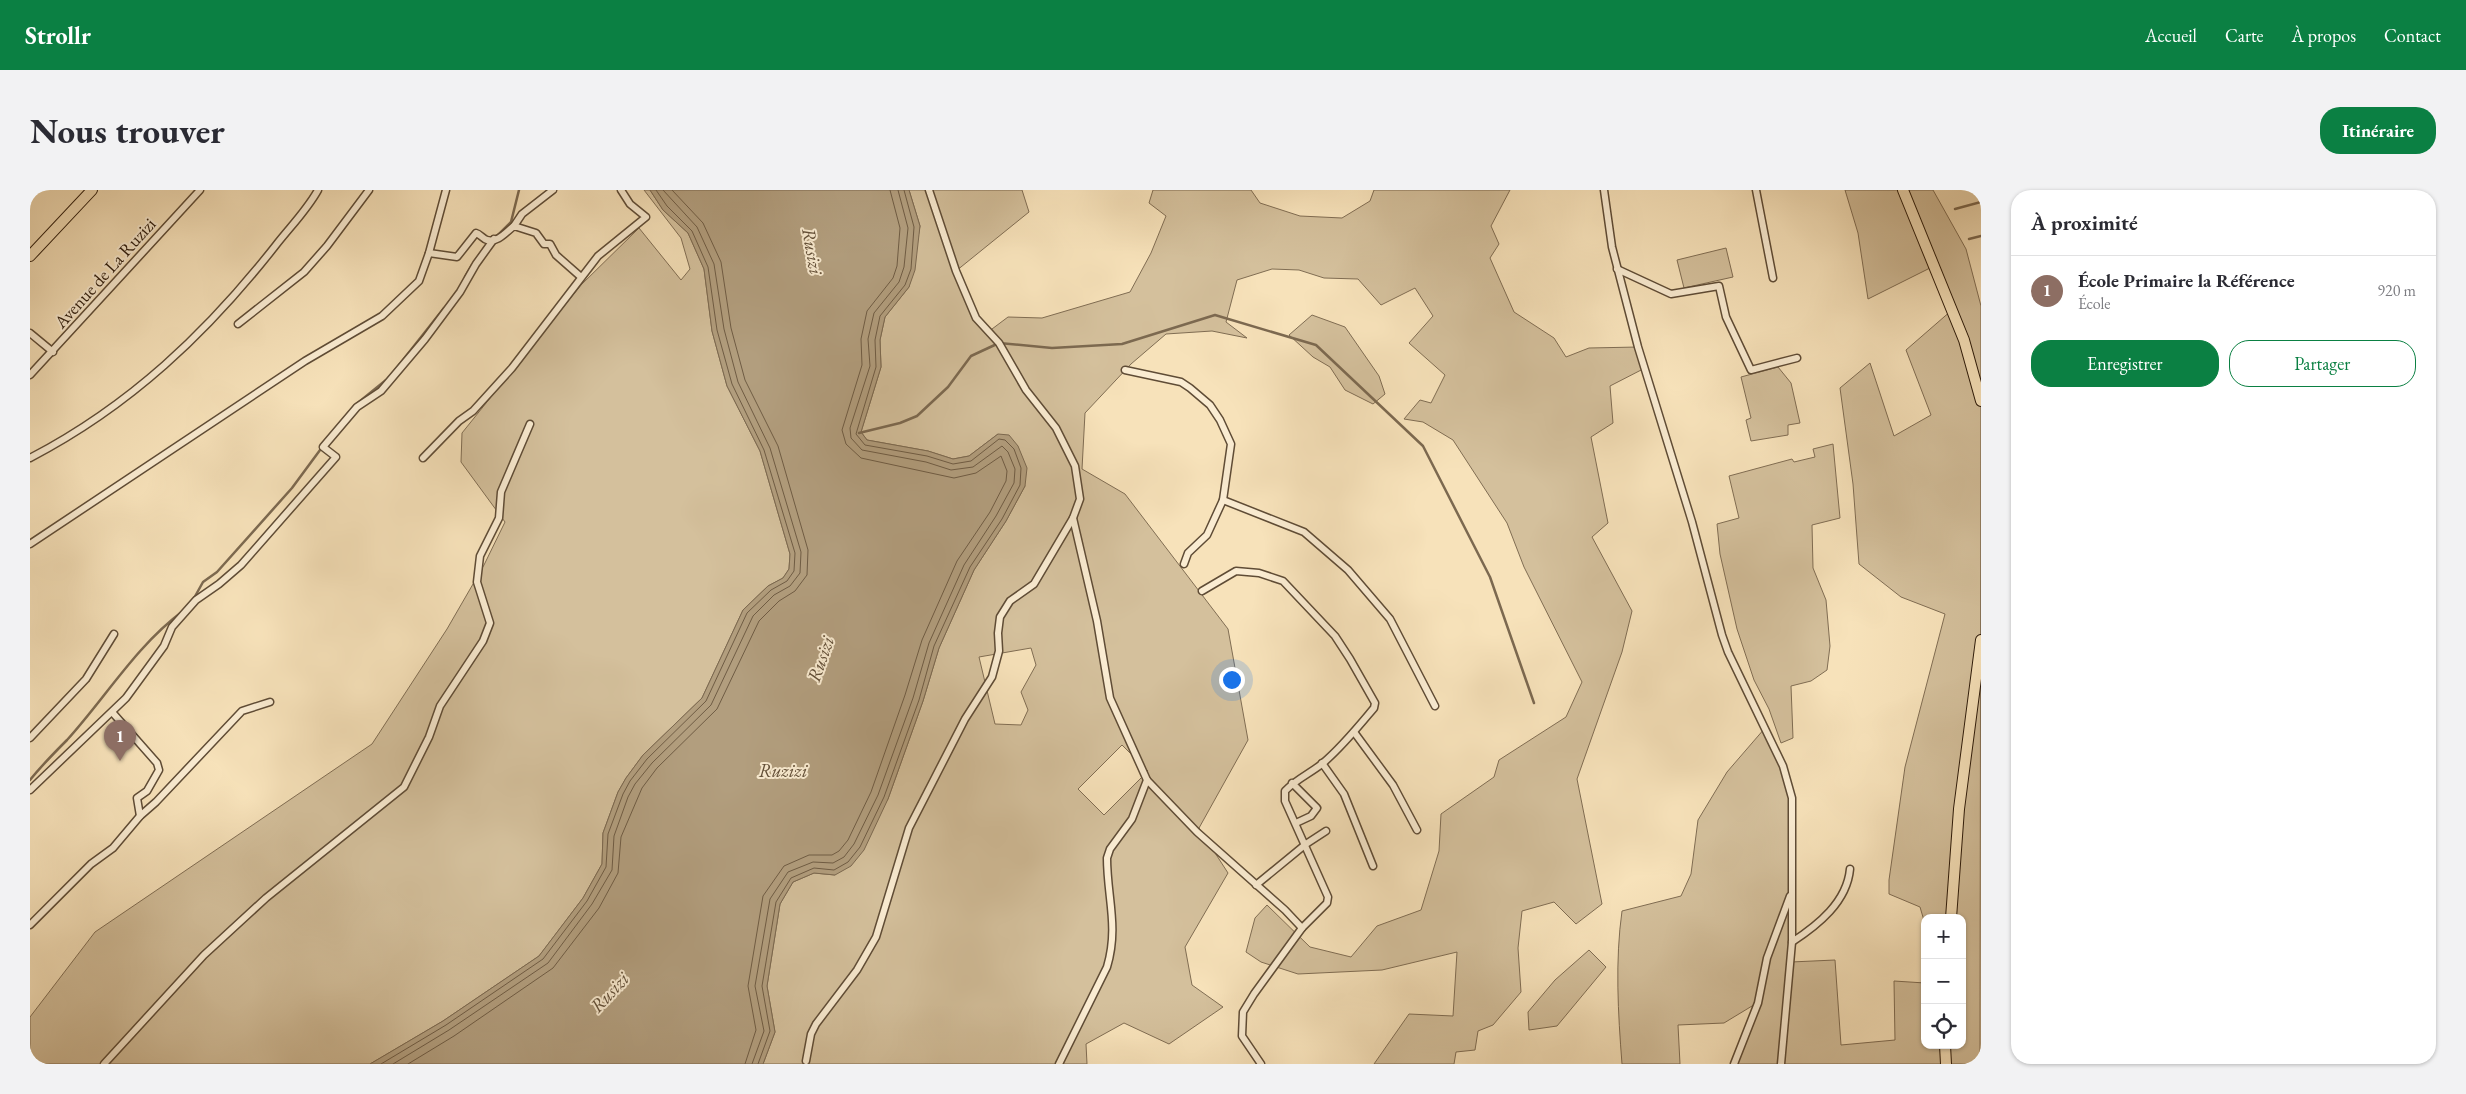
<!DOCTYPE html>
<html lang="fr">
<meta charset="utf-8">
<style>
:root{--surface:#fff;--page:#f2f2f3;--text:#2b2b33;--muted:#7c7c81;--line:#e1e1e2;--accent:#0b8043}
body{margin:0;font-family:"EB Garamond",serif;background:var(--page);color:var(--text)}
.controls{position:absolute;right:15px;bottom:15px;display:grid;overflow:hidden;border-radius:10px;box-shadow:0 1px 4px #0004}
.controls button{width:45px;height:45px;display:grid;place-items:center;padding:0;border:0;border-bottom:1px solid var(--line);background:var(--surface);color:var(--text);font:25px sans-serif}
.you{position:absolute;left:1201px;top:489px;width:18px;height:18px;margin:-12px;border:4px solid #fff;border-radius:50%;background:#1a73e8;box-shadow:0 0 0 8px #1a73e833}
.badge{display:grid;place-items:center;width:32px;height:32px;border-radius:50%;background:var(--accent);color:#fff;font-size:16px;font-weight:700}
.pin{position:absolute;translate:-50% -41px;filter:drop-shadow(0 1px 2px #0008)}
.pin::after{content:'';position:absolute;top:26px;width:18px;height:15px;background:inherit;clip-path:polygon(0 0,100% 0,50% 100%)}
.list{margin:0;padding:0;list-style:none}
h2{display:flex;justify-content:space-between;align-items:center;height:65px;margin:0;padding:0 20px;font-size:21px}
h2 small{font-size:16px;font-weight:400;color:var(--muted)}
.list li{display:grid;grid-template-columns:32px 1fr auto;gap:15px;align-items:center;box-sizing:border-box;height:70px;padding:0 20px;border-top:1px solid var(--line)}
.list b{display:block;font-size:19px;white-space:nowrap}
.list p{margin:0;font-size:16px;white-space:nowrap;color:var(--muted)}
.list em{font-size:16px;font-style:normal;color:var(--muted)}
.actions{display:flex;gap:10px;padding:15px 20px}
.actions a{flex:1;padding:11px 0;border:1px solid var(--accent);border-radius:20px;text-align:center;font-size:18px;color:var(--accent)}
.actions .main{background:var(--accent);color:#fff}
.icon{flex:none;width:28px;height:28px;fill:none;stroke:currentColor;stroke-width:2;stroke-linecap:round;stroke-linejoin:round}
.map{position:relative;flex:none;width:1951px;height:874px;overflow:hidden;border-radius:20px}
header{display:flex;align-items:center;gap:30px;box-sizing:border-box;height:70px;padding:0 25px;background:var(--accent);color:#fff}
header strong{font-size:24px}
nav{display:flex;gap:28px;margin-inline-start:auto;font-size:18px}
.intro{display:flex;align-items:center;justify-content:space-between;box-sizing:border-box;height:120px;padding:0 30px}
h1{margin:0;font-size:35px}
.button{padding:12px 22px;border-radius:20px;background:var(--accent);color:#fff;font-size:18px;font-weight:700}
main{display:flex;gap:30px;padding:0 30px}
aside{flex:1;background:var(--surface);border-radius:20px;box-shadow:0 1px 4px #0004}
.map>svg:first-child{display:block}
.green{fill:#d4c09c;stroke:#806d53;fill-rule:evenodd}
.water{fill:#b29e7e;stroke:#7c6950}
.lines{fill:none;stroke-linecap:round;stroke-linejoin:round}
.shore{stroke:#6f5c44;stroke-width:1}
.stream{stroke:#7c6950;stroke-width:2.5}
.minor-casing{stroke:#5f4c36;stroke-width:9}
.primary-casing{stroke:#2c1a0a;stroke-width:12}
.trunk-casing{stroke:#2c1a0a;stroke-width:12}
.minor{stroke:#faecd2;stroke-width:6}
.primary{stroke:#f7e2ba;stroke-width:10}
.trunk{stroke:#f7e2ba;stroke-width:10}
.labels{text-anchor:middle;stroke-width:4;stroke-linejoin:round;paint-order:stroke}
.street-label{font-size:18px;fill:#2c1a0a;stroke:#faecd2}
.water-label{font-size:19px;font-style:italic;fill:#624f38;stroke:#faecd2}
</style>
<header>
<strong>Strollr</strong>
<nav><a>Accueil</a><a>Carte</a><a>À propos</a><a>Contact</a></nav>
</header>
<div class="intro"><h1>Nous trouver</h1><a class="button">Itinéraire</a></div>
<main>
<div class="map">
<svg width="1951" height="874" viewBox="0 0 1951 874">
<rect width="100%" height="100%" fill="#f7e2ba"/>
<filter id="stains"><feTurbulence type="fractalNoise" baseFrequency=".004" numOctaves="4"/><feColorMatrix values="0 0 0 0 .2 0 0 0 0 .09 0 0 0 0 .02 0 0 0 .5 -.17"/></filter>
<radialGradient id="worn" r=".72"><stop offset=".6" stop-color="#630" stop-opacity="0"/><stop offset="1" stop-color="#630" stop-opacity=".3"/></radialGradient>
<!-- green -->
<g class="green">
<path d="M614,0H620L633,20L658,43L674,79L682,141L697,196L730,261L760,364L759,379L753,388L738,396L713,420L672,508L613,565L596,588L588,602L573,643L572,674L553,708L509,766L413,831L340,874H0V827L65,742L342,554L417,439L454,375L475,332L431,272L432,243L551,95L609,38L651,90L660,79L651,48Z"/>
<path d="M879,0H992L999,22L926,81L942,119L958,142L978,127L1012,128L1100,102L1121,63L1136,26L1119,13L1123,0H1221L1230,13L1270,26L1312,28L1340,11L1344,0H1480L1461,36L1469,54L1460,68L1484,122L1524,148L1536,167L1559,158L1608,157L1615,178L1580,196L1583,233L1561,247L1578,333L1562,347L1602,421L1592,462L1547,589L1572,714L1546,734L1524,712L1492,721L1488,758L1491,802L1463,835L1448,841L1445,860L1426,862L1424,874H1344L1379,824L1423,826L1427,762L1352,780L1268,784L1231,772L1216,762L1225,728L1237,715L1280,757L1321,767L1347,736L1391,720L1409,661L1411,624L1464,587L1469,570L1536,527L1552,492L1494,377L1477,333L1423,250L1393,232L1374,229L1390,210L1401,213L1415,185L1379,153L1403,126L1385,98L1351,115L1328,89L1294,88L1269,80L1242,79L1207,90L1196,132L1217,148L1182,141L1136,144L1101,174L1055,223L1052,279L1095,304L1198,439L1218,550L1169,638L1198,683L1155,757L1162,795L1193,817L1139,854L1094,833L1056,854L1057,874H733L745,842L737,796L750,714L763,692L784,683L805,685L858,609L893,511L909,458L944,380L976,331L995,296L968,244L939,266L923,269L898,261L837,250L831,242L851,177L850,150L855,127L879,97L890,36ZM1001,458L1006,475L991,502L998,520L991,535L965,534L949,467ZM1092,555L1118,581L1074,625L1048,599Z"/>
<path d="M1815,0H1903L1936,59L1951,116L1950,874H1704L1727,813L1694,833L1648,835L1650,874H1592C1588,823 1585,771 1592,721L1651,706L1661,684L1668,630L1697,582L1735,538L1753,576L1762,608L1761,772L1805,770L1811,855L1865,850L1864,791L1895,793V855H1932V728H1895V734L1890,717L1859,704V690L1875,577L1915,424L1871,407L1829,374L1823,294L1810,198L1840,173L1864,246L1901,225L1876,160L1922,120L1904,76L1838,109L1828,43Z"/>
<path d="M1696,58L1703,87L1654,98L1647,70Z"/>
<path d="M1282,125L1315,137L1349,186L1355,204L1343,214L1315,200L1300,177L1283,167L1259,145Z"/>
<path d="M1748,177L1761,193L1770,233L1758,235V245L1721,251L1716,230L1721,228L1711,187Z"/>
<path d="M1803,254L1810,328L1782,335L1783,378L1796,410L1800,456L1797,480L1781,491L1761,496L1763,548L1751,553L1739,519L1724,490L1707,439L1690,364L1687,334L1709,328L1699,286L1762,269L1764,272L1785,267L1783,259Z"/>
<path d="M1559,760L1576,777L1527,836L1499,840L1498,822L1525,790Z"/>
</g>
<!-- water -->
<path class="water" d="M620,0H879L890,36L885,80L879,97L855,127L850,150L851,177L831,242L837,250L898,261L923,269L939,266L968,244L979,245L988,256L997,278L995,296L976,331L944,380L909,458L893,511L858,609L834,660L821,676L805,685L784,683L763,692L750,714L737,796L745,842L733,874H340L413,831L509,766L553,708L572,674L573,643L588,602L596,588L613,565L672,508L713,420L738,396L753,388L759,379L760,364L730,261L697,196L682,141L674,79L658,43L633,20Z"/>
<g class="lines">
<!-- shore -->
<g class="shore">
<path d="M351,874L416,835L513,769L557,711L576,677L578,644L593,604L600,591L617,569L676,511L717,423L741,400L757,391L764,381L765,363L734,260L702,194L687,140L678,77L662,41L637,16L626,0"/>
<path d="M363,874L419,840L518,773L562,714L582,680L584,646L598,607L605,594L622,573L681,515L723,426L744,405L760,396L770,383L771,362L740,258L708,192L694,139L684,74L667,37L633,0"/>
<path d="M378,874L424,846L523,778L569,718L588,683L591,647L612,598L627,578L687,519L729,431L749,411L765,401L777,385L778,360L748,256L715,190L701,138L691,72L673,33L642,0"/>
<path d="M715,874L726,840L718,796L733,706L754,676L779,665H802L809,661L818,650L841,602L875,505L892,450L927,371L960,322L976,291L977,281L971,266L946,283L924,288L831,268L816,254L812,240L832,175L831,149L837,121L863,88L867,76L870,38L860,0"/>
<path d="M722,874L734,841L725,796L740,709L758,682L783,672L803,673L814,667L824,654L848,605L883,508L899,453L934,375L966,326L984,293L985,279L978,262L972,256L943,277L921,280L896,272L832,260L821,248L820,238L840,176L838,149L844,123L869,92L874,77L878,38L868,0"/>
<path d="M728,874L740,841L732,796L746,712L761,688L784,678L804,680L818,672L830,657L854,607L889,510L904,456L940,377L972,329L990,295L991,278L984,259L975,250L969,249L941,271L923,274L897,266L835,255L826,244L846,177L845,150L850,126L875,95L881,79L884,37L874,0"/>
</g>
<!-- stream -->
<g class="stream">
<path d="M1925,19L1951,12"/>
<path d="M467,46L481,32L489,0"/>
<path d="M1939,49L1951,46"/>
<path d="M435,87L442,75"/>
<path d="M365,180L414,118"/>
<path d="M324,216L356,190"/>
<path d="M829,243L870,233L887,226L918,197L941,166L969,153L1022,158L1092,154L1185,125L1286,155L1393,256L1460,387L1504,513"/>
<path d="M163,410L173,392L187,382L262,298L293,256"/>
<path d="M0,590C12,575 24,563 37,550C76,507 106,456 153,421"/>
</g>
<defs>
<g id="minor">
<path d="M899,0L926,81L946,128L969,153L996,200L1026,238L1045,276L1050,309L1043,328L1067,431L1080,508L1117,590L1102,629L1080,659L1077,668C1077,707 1089,737 1077,777L1029,874"/>
<path d="M1574,0L1582,57L1608,157L1662,332L1692,445L1698,462L1753,576L1762,608V752L1751,874"/>
<path d="M1726,0L1743,88"/>
<path d="M484,36L492,24L523,0"/>
<path d="M399,63L427,67L446,43C450,44 453,49 457,50C468,53 476,42 484,36L506,43L514,54H520L526,65L551,87"/>
<path d="M1587,79L1641,104L1689,96L1696,127L1721,180L1767,168"/>
<path d="M208,134L274,82L297,56L339,0"/>
<path d="M0,143L23,162"/>
<path d="M1095,180L1151,192L1160,198L1180,215L1190,230L1201,254L1193,310L1177,345L1158,363L1154,374"/>
<path d="M0,185L170,0"/>
<path d="M0,268C100,216 177,143 246,55C260,37 277,20 288,0"/>
<path d="M393,268L429,231L443,221L482,178L568,66L616,27L600,14L591,0"/>
<path d="M1193,310L1274,342L1318,380L1360,429L1405,516"/>
<path d="M0,354L275,171L352,126L389,91L399,63L416,0"/>
<path d="M1172,401L1206,381L1229,383L1253,391L1305,446L1320,469L1345,513L1344,518C1328,537 1312,557 1293,573C1281,583 1266,589 1255,601V611L1298,707L1297,713L1272,738"/>
<path d="M82,522L127,573L129,580L117,601L107,608L110,626"/>
<path d="M1324,542L1363,595L1387,640"/>
<path d="M0,548L56,489L84,444"/>
<path d="M1292,573L1314,604L1343,676"/>
<path d="M1117,590L1167,642L1255,720L1272,738L1224,804L1213,822L1212,846L1231,874"/>
<path d="M1262,593L1287,618L1281,626L1266,633"/>
<path d="M0,600L96,508L134,456L142,437L166,410L189,394L211,375L306,267L293,257L327,217L351,201L395,149L430,102L446,74L464,49"/>
<path d="M1226,695L1276,654L1296,641"/>
<path d="M0,735L61,674L83,658L110,626L126,612L212,521L240,512"/>
<path d="M1762,752C1788,735 1817,712 1820,679"/>
<path d="M776,871L781,844L786,834L827,780L846,747L879,638L935,529L962,487L969,461L968,443L970,427L980,411L1004,394L1043,328"/>
<path d="M74,874L174,765L236,708L374,597L399,547L410,516L453,451L460,433L447,392L450,366L469,328L471,302L500,234"/>
<path d="M1704,874L1728,813L1737,768L1760,706"/>
</g>
<path id="primary" d="M0,66L62,0"/>
<g id="trunk">
<path d="M1873,0L1934,150L1951,211"/>
<path d="M1921,728L1929,619L1951,450"/>
<path d="M1915,855L1916,874"/>
</g>
</defs>
<!-- minor casing -->
<use href="#minor" class="minor-casing"/>
<!-- primary casing -->
<use href="#primary" class="primary-casing"/>
<!-- trunk casing -->
<use href="#trunk" class="trunk-casing"/>
<!-- minor -->
<use href="#minor" class="minor"/>
<!-- primary -->
<use href="#primary" class="primary"/>
<!-- trunk -->
<use href="#trunk" class="trunk"/>
</g>
<g class="labels">
<!-- street labels -->
<g class="street-label">
<text transform="translate(75 83) rotate(-48)" y="6">Avenue de La Ruzizi</text>
</g>
<!-- water labels -->
<g class="water-label">
<text transform="translate(783 61) rotate(80)" y="7">Rusizi</text>
<text transform="translate(790 469) rotate(-71)" y="7">Rusizi</text>
<text x="753" y="587">Ruzizi</text>
<text transform="translate(579 802) rotate(-47)" y="7">Rusizi</text>
</g>
</g>
<rect width="100%" height="100%" filter="url(#stains)"/>
<rect width="100%" height="100%" fill="url(#worn)"/>
</svg>
<div class="controls">
<button>+</button>
<button>−</button>
<button><svg class="icon" aria-label="locate" viewBox="0 0 24 24"><circle cx="12" cy="12" r="6"/><path d="M12 2v4M12 18v4M2 12h4M18 12h4"/></svg></button>
</div>
<div class="you"></div>
<div class="pin badge" style="left:90px;top:571px;background:#8d6e63">1</div>
</div>
<aside>
<h2>À proximité<small></small></h2>
<ul class="list">
<li><span class="badge" style="background:#8d6e63">1</span><div><b>École Primaire la Référence</b><p>École</p></div><em>920 m</em></li>
</ul>
<div class="actions"><a class="main">Enregistrer</a><a>Partager</a></div>
</aside>
</main>
